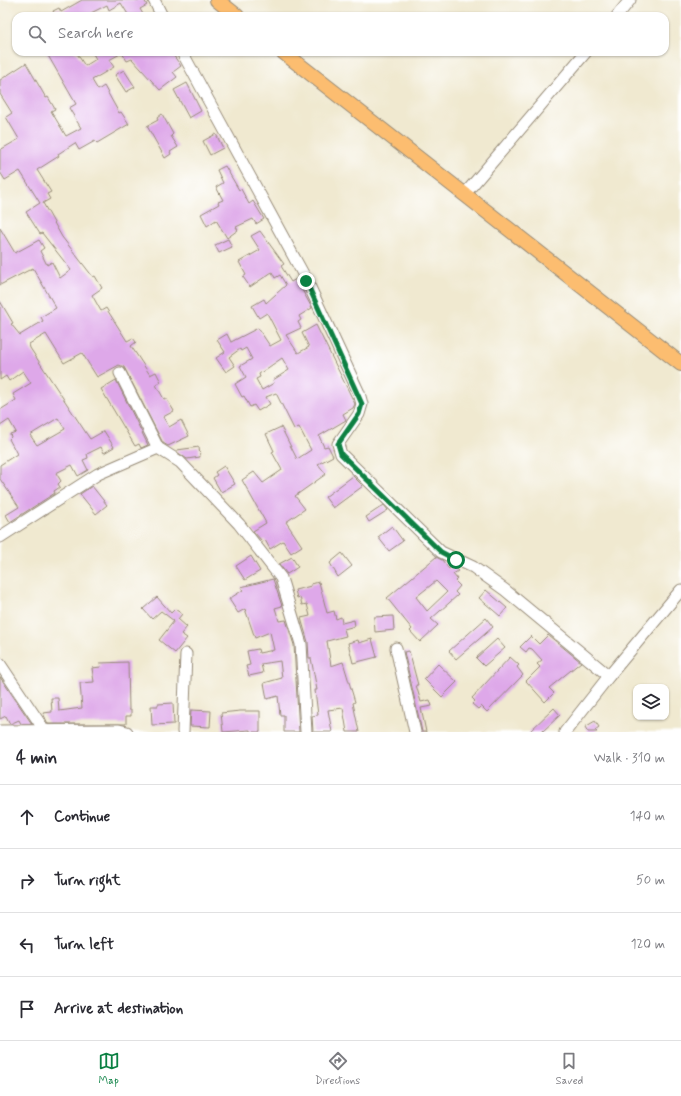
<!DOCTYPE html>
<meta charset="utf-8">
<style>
:root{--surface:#fff;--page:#f7f7f7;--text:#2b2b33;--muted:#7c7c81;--line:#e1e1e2;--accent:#0b8043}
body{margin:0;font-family:Mynerve,sans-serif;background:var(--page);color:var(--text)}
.controls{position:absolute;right:12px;bottom:12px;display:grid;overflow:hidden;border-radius:8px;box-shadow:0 1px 3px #0004}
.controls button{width:36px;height:36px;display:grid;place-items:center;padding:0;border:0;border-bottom:1px solid var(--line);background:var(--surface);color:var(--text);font:20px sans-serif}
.stop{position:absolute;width:12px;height:12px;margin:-9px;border:3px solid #0b8043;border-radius:50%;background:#fff}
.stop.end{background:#0b8043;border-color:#fff;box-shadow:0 1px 4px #0008}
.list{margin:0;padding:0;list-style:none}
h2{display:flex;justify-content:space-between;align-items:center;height:52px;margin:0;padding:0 16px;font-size:17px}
h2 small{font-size:13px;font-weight:400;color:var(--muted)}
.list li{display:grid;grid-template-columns:26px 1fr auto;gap:12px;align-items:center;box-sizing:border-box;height:64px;padding:0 16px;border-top:1px solid var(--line)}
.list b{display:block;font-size:15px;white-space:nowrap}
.list em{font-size:13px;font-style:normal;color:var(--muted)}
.icon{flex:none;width:22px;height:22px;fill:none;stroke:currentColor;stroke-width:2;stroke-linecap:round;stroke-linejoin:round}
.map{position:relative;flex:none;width:681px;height:732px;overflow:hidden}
.search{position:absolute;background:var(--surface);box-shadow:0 1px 3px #0004;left:12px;right:12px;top:12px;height:44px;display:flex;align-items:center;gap:10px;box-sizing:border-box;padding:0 14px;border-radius:12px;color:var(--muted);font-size:15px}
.sheet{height:308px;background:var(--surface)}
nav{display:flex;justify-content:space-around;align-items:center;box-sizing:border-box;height:56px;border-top:1px solid var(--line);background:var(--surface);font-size:11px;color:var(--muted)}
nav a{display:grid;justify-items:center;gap:2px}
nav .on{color:var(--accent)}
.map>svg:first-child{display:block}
.building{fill:#dea8e9;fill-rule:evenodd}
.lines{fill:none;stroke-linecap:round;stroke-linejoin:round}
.minor-casing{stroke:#968a77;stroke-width:13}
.major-casing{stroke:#968a77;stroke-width:16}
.minor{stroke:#fff;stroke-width:11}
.major{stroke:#fcbd6f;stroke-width:14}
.route{stroke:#0b8043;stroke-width:5}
</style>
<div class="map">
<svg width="681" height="732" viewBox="0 0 681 732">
<rect width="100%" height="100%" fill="#fff"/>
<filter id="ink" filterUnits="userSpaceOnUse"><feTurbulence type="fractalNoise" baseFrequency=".025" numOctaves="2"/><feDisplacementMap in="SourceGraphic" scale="8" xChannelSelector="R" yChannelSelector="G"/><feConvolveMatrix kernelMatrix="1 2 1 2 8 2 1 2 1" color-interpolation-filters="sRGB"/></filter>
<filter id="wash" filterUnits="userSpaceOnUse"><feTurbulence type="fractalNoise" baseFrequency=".012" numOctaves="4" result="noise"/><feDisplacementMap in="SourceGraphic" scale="16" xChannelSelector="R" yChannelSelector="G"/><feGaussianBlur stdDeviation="0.9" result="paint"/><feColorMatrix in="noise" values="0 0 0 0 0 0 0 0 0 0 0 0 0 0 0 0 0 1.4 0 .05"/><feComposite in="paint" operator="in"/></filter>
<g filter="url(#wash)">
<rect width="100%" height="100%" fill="#f0e9d0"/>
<g id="blocks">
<!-- building -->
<g class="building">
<path d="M82,0H144L147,5L140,9L144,16H129L121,3L109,10L107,5L91,13L92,16H54L55,15L53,11L59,8L61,12Z"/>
<path d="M46,52H76L85,66L96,59L92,52H171L181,66L173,72L177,77L160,90L132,59L127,61L122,53L109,60L114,67L92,80L98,90L104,86L119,113L121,112L129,124L97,143L95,141L79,150L75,143L58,154L59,156L37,170L51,192L47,194L50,199L43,203L62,237L93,277L95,276L102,288L92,295L101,311L106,308L127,341L133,338L136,342L131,346L150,375L156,372L161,382L156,385L164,399L166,398L174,411L163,417L169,427L181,420L189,436L168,446L163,443L124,367L119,365L97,377L82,353L64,363L46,334L29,344L30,348L90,439L104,431L114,447L104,453L101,447L87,454L88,458L83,460L88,470L78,476L72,465L56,473L61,481L58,484L60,487L54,491L55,493L10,522L6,515L19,507L0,479V465L17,454L9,439L11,437L10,434L16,432L9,420L0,426V410L16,400L13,394L31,383L23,371L9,381L6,376L0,380V301L13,323L11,324L20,335L43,321L41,317L56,308L33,268L0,285V228L15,253L39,240L44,248L40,251L47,265L52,262L60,278L71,270L42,233L40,234L26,212L40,203L20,171L5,180L0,172V150L19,139L6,117L12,113L0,94V80L26,63L46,98L48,97L55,109L51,111L66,136L81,128L69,108L76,104ZM58,418L65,429L37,445L30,435Z"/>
<path d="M124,70L135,87L126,92L115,75Z"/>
<path d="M187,83L201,111L189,118L174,90Z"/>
<path d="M162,114L173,134L171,136L178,147L170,152L171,154L165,158L147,126L158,120L157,118Z"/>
<path d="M216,134L223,148L210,155L203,141Z"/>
<path d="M225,166L239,190L241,189L249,204L253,201L264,219L256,224L253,219L236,227L238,230L227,238L216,220L207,226L201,214L219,204L218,202L223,200L216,187L223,183L217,170Z"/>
<path d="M260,231L284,264L281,266L291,282L296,279L312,308L299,316L301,320L298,322L301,328L286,335L298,353L309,347L302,333L316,325L355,404L353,408L343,414L346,420L319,436L324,447L328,446L333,456L318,464L326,474L295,496L305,509L286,522L302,546L291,553L283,541L270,549L265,540L262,541L253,531L266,523L242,480L254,472L263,483L282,470L272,452L274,451L266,434L281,427L297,459L311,450L299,427L294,429L276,393L266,397L270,404L258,411L254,405L250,407L244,396L242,397L235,384L246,377L240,366L252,359L246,348L241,351L240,349L229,357L235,366L226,372L216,358L225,352L217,340L227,334L231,342L258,328L270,346L281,340L267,313L259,318L252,306L264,299L266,303L286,285L280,275L275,278L272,272L250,287L243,277L246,275L239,262L260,250L251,236ZM282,358L289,370L273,380L274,383L262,390L256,379L260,377L259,374Z"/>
<path d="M228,239L232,247L219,253L215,245Z"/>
<path d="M116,380L148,445L141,448L139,444L135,446L104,394L101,389Z"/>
<path d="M199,447L200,457L187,459L177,452V450Z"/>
<path d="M224,466L235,484L221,492L213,478L217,475L215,472Z"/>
<path d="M353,476L363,486L333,508L325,497Z"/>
<path d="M92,486L107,505L96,514L80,494Z"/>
<path d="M384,505L388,510L369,522L366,517Z"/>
<path d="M392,526L403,541L389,551L378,537Z"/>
<path d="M342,553L352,566L338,577L330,563Z"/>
<path d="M251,556L260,571L245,580L236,566Z"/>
<path d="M292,557L298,567L287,574L279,564Z"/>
<path d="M436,557L442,560L449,569L453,566L458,571L453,574L457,579L455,581L460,586L455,592L458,595L431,619L438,625L420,642L410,631L412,629L387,598ZM436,581L447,592L427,611L416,597Z"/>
<path d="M273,579L282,606L275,608L279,621L286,620L294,645L299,732H284V715H280L278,696L267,699L264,683L282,678L280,661L261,664L263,673L249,676L246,666L250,665L247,651L258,649L259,653L274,650L270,632L255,638L245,609L238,613L229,599L243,590L241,587Z"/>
<path d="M319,582L327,613L334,611L336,619L341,617L342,623L354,620L355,626L344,629L346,636L327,641L331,666L343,662L355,702L353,703L359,732H347L343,708L328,710L332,732H313L312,716L318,715L315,690H317L311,658H309L308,642L301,618L310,616L307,604L302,605L300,597L297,598L295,590L311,586V584Z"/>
<path d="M486,590L507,608L500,616L479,598Z"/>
<path d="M157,597L171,613L175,609L182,614L178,619L187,627L181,634L187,638L175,653L159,640L174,621L161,611L152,619L143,609Z"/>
<path d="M393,616L394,630L375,632L374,617Z"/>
<path d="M486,618L493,627L456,659L449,651Z"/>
<path d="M548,635L581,662L549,688L554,693L545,702L526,681L540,667L537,664L542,660L532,649L529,648L526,652L520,647L531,636L539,644Z"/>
<path d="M372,639L377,657L353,663L348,643L358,640L359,643Z"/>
<path d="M497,639L505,648L484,666L476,658Z"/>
<path d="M409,651L418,685H416L421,702L430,700L432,706L421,708L426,732H422L404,652Z"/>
<path d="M510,657L519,665L517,667L523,675L487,712L481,706L478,709L472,704L475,701L472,698Z"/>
<path d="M128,662L129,710H131V716H126V724H48L43,713L52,712L51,698H58L59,711L82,708L80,683L94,682L92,668L101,667L100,663Z"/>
<path d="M438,664L457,682L442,697L424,679Z"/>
<path d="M0,677L32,724H21L19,720L10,724L6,716L0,719Z"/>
<path d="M173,703L174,724L152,725L151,706H158V704Z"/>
<path d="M554,708L560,715L542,732H529Z"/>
<path d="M191,710L211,711L210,727L190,726Z"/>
<path d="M240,711H260V732H250V730L223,732L221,713Z"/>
<path d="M595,721L599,727L595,730L597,732H588L585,727Z"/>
</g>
</g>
</g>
<g filter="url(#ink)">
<use href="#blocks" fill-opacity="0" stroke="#968a77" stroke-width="1"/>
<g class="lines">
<defs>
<g id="minor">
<path d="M154,0L162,16"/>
<path d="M617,16L630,0"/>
<path d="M182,52L307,281L359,393L362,404L359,414L338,444L341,454L441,552L473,567L505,590L609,676"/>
<path d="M464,195L586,52"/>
<path d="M120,373L158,448L180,462L239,524L281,578L301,644L306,732"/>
<path d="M0,537L98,474L158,448"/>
<path d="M396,648L415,732"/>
<path d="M0,664L45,731"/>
<path d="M0,731L119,730L127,732"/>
<path d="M183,732L186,654"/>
<path d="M565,732L609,676L681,590"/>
</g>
<g id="major">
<path d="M217,0L237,16"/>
<path d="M283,52L681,364"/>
</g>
</defs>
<!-- minor casing -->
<use href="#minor" class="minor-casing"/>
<!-- major casing -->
<use href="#major" class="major-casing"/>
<!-- minor -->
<use href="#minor" class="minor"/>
<!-- major -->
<use href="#major" class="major"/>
</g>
</g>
<g class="lines" filter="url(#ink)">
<!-- route -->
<path class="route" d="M306,281L362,404L359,414L338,444L341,454L441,552L456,560"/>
</g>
</svg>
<div class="controls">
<button><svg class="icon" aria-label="layers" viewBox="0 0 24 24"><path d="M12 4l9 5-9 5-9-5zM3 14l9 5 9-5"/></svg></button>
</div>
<div class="stop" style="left:456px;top:560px"></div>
<div class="stop end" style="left:306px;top:281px"></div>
<div class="search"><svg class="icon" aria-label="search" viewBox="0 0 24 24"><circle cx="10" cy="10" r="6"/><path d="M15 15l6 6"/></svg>Search here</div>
</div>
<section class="sheet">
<h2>4 min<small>Walk · 310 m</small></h2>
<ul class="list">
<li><svg class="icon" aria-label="ahead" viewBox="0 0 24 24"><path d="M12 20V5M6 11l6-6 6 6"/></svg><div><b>Continue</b></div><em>140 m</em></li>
<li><svg class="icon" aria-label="right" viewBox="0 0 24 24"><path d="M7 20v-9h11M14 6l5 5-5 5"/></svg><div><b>Turn right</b></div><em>50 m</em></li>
<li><svg class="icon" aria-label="left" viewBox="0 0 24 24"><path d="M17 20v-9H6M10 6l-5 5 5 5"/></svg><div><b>Turn left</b></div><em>120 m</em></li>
<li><svg class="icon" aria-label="arrive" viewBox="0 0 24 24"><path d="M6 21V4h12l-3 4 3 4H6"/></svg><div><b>Arrive at destination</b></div></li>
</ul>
</section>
<nav>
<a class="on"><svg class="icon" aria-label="map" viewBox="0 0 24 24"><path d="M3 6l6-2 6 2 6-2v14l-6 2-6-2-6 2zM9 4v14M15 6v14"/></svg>Map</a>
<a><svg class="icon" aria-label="directions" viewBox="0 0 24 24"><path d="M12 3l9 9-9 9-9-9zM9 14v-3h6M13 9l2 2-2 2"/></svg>Directions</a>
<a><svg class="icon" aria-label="saved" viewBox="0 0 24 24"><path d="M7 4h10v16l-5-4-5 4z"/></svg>Saved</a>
</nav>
